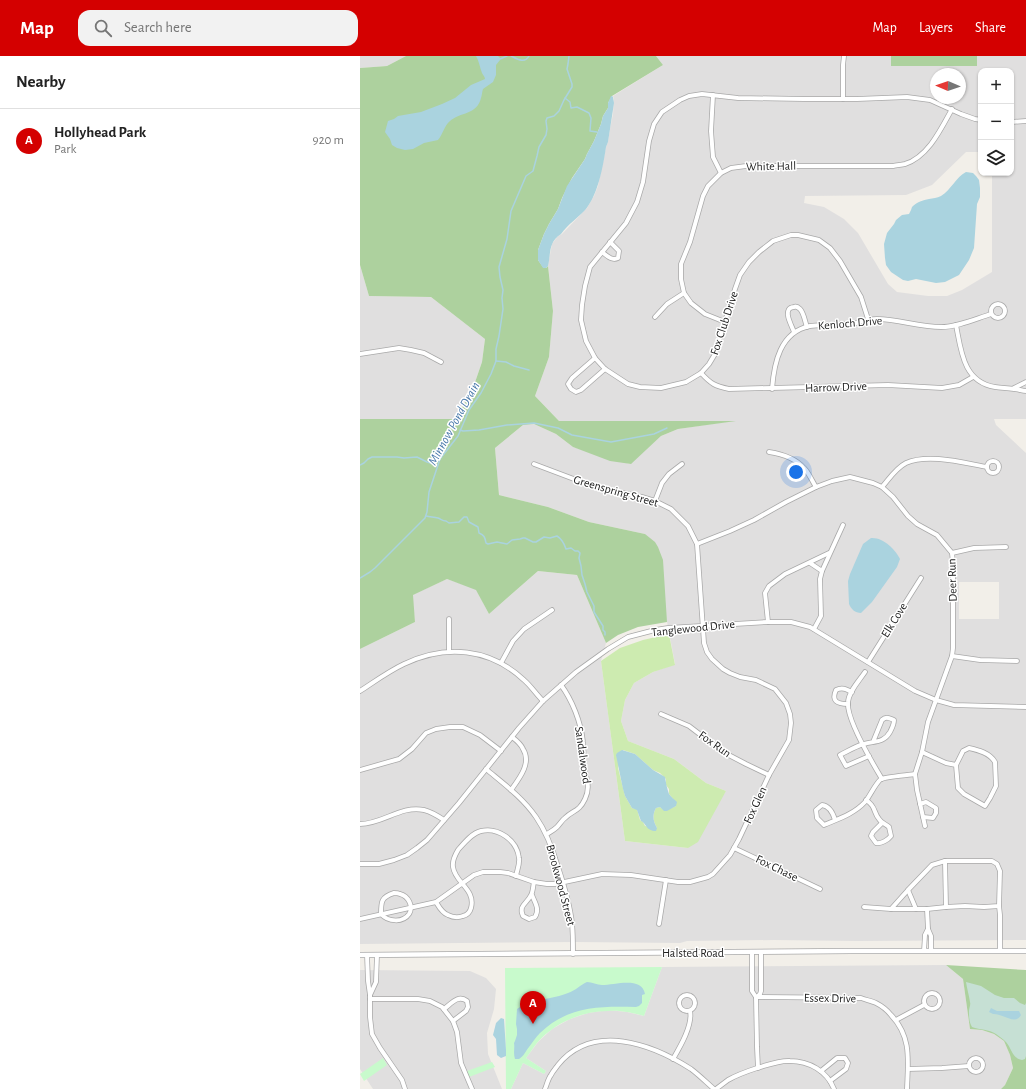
<!DOCTYPE html>
<meta charset="utf-8">
<style>
:root{--surface:#fff;--page:#f2f2f2;--text:#222;--muted:#767676;--line:#e0e0e0;--accent:#d40000}
body{margin:0;font-family:"Alegreya Sans",sans-serif;background:var(--page);color:var(--text)}
.controls{position:absolute;right:12px;top:12px;display:grid;overflow:hidden;border-radius:8px;box-shadow:0 1px 3px #0004}
.controls button{width:36px;height:36px;display:grid;place-items:center;padding:0;border:0;border-bottom:1px solid var(--line);background:var(--surface);color:var(--text);font:20px sans-serif}
.compass{position:absolute;left:570px;top:12px;width:36px;height:36px;border-radius:50%;background:var(--surface);box-shadow:0 1px 3px #0004;rotate:272deg}
.you{position:absolute;left:436px;top:416px;width:14px;height:14px;margin:-10px;border:3px solid #fff;border-radius:50%;background:#1a73e8;box-shadow:0 0 0 6px #1a73e833}
.badge{display:grid;place-items:center;width:26px;height:26px;border-radius:50%;background:var(--accent);color:#fff;font-size:13px;font-weight:700}
.pin{position:absolute;translate:-50% -33px;filter:drop-shadow(0 1px 2px #0008)}
.pin::after{content:'';position:absolute;top:21px;width:14px;height:12px;background:inherit;clip-path:polygon(0 0,100% 0,50% 100%)}
.list{margin:0;padding:0;list-style:none}
h2{display:flex;justify-content:space-between;align-items:center;height:52px;margin:0;padding:0 16px;font-size:17px}
h2 small{font-size:13px;font-weight:400;color:var(--muted)}
.list li{display:grid;grid-template-columns:26px 1fr auto;gap:12px;align-items:center;box-sizing:border-box;height:64px;padding:0 16px;border-top:1px solid var(--line)}
.list b{display:block;font-size:15px;white-space:nowrap}
.list p{margin:0;font-size:13px;white-space:nowrap;color:var(--muted)}
.list em{font-size:13px;font-style:normal;color:var(--muted)}
.icon{flex:none;width:22px;height:22px;fill:none;stroke:currentColor;stroke-width:2;stroke-linecap:round;stroke-linejoin:round}
.map{position:relative;flex:none;width:666px;height:1033px;overflow:hidden}
header{display:flex;align-items:center;gap:24px;box-sizing:border-box;height:56px;padding:0 20px;background:var(--accent);color:#fff}
header strong{font-size:19px}
nav{display:flex;gap:22px;margin-inline-start:auto;font-size:14px}
.search{width:280px;height:36px;background:var(--page);display:flex;align-items:center;gap:10px;box-sizing:border-box;padding:0 14px;border-radius:12px;color:var(--muted);font-size:15px}
main{display:flex}
aside{flex:1;background:var(--surface)}
.map>svg:first-child{display:block}
.residential{fill:#e0dfdf;fill-rule:evenodd}
.grass{fill:#cdebb0;fill-rule:evenodd}
.forest{fill:#add19e}
.wetland{fill:#c6e0d4}
.park{fill:#c8facc}
.water{fill:#aad3df}
.lines{fill:none;stroke-linecap:round;stroke-linejoin:round}
.stream{stroke:#aad3df;stroke-width:1.5}
.minor-casing{stroke:#a9a9a9;stroke-width:5.5}
.tertiary-casing{stroke:#a9a9a9;stroke-width:6}
.minor{stroke:#fff;stroke-width:4}
.tertiary{stroke:#fff;stroke-width:4.5}
.labels{text-anchor:middle;stroke-width:3;stroke-linejoin:round;paint-order:stroke}
.street-label{font-size:12px;fill:#222;stroke:#fff}
.water-label{font-size:13px;font-style:italic;fill:#4a7aab;stroke:#fff}
</style>
<header>
<strong>Map</strong>
<div class="search"><svg class="icon" aria-label="search" viewBox="0 0 24 24"><circle cx="10" cy="10" r="6"/><path d="M15 15l6 6"/></svg>Search here</div>
<nav><a>Map</a><a>Layers</a><a>Share</a></nav>
</header>
<main>
<aside>
<h2>Nearby<small></small></h2>
<ul class="list">
<li><span class="badge">A</span><div><b>Hollyhead Park</b><p>Park</p></div><em>920 m</em></li>
</ul>
</aside>
<div class="map">
<svg width="666" height="1033" viewBox="0 0 666 1033">
<rect width="100%" height="100%" fill="#f2efe9"/>
<!-- residential -->
<g class="residential">
<path d="M0,0H46L27,10L0,12Z"/>
<path d="M296,0H531V9L616,10L617,0H666V363H634L636,369L666,397V884L497,885L414,884L327,885L320,887L215,886L0,888V593L55,566L52,539L87,523L116,533L129,558L178,515L217,519L246,587L241,605L265,785L328,792L366,735L346,727L314,703L268,685L261,665L265,644L274,627L293,616L315,608L307,566L285,478L229,466L188,451L139,439L135,392L163,369L174,368L196,378L213,391L270,408L301,380L318,373L372,365H199L175,340L189,301L193,255L188,210L192,188L198,180L202,178L227,152L234,140L238,130L246,91L248,86L250,73L253,58L254,43L253,40L303,9ZM621,15H651V117H632V216L602,234L587,240H568L537,236L528,228L498,177L484,163L464,151L444,147L445,140L546,139L572,129L606,96H621ZM576,18H600V42H576ZM599,526H639V563H599Z"/>
<path d="M0,209L9,240L71,241L125,283L122,306L112,335L95,363H0Z"/>
<path d="M586,909L603,923L610,973L622,974L634,978L644,985L650,999L653,1012L645,1029L641,1033H151L163,1007L184,1018L186,1015L166,1002L178,986L192,973L210,963L228,957L248,954L267,956L284,960L302,911Z"/>
<path d="M0,914L110,915L126,922L136,933L134,953L127,977L128,998L142,1033H13L0,1013Z"/>
</g>
<!-- grass -->
<path class="grass" d="M309,578L315,609L293,616L274,627L265,644L261,665L268,685L314,703L346,727L366,735L338,786L328,792L265,785L241,605L260,592L283,584ZM263,694L275,698L293,714L300,717L306,723V729L309,733V738L314,744L316,750L305,755L300,751L296,752C292,759 293,765 297,772L285,770L283,766L280,764L277,753L272,752L265,740L258,712Z"/>
<!-- forest -->
<g class="forest">
<path d="M46,0H296L303,9L252,40L248,47V52L243,60L241,68L234,85L227,98L225,103L212,122L202,142L198,153L189,168L184,178L178,194V204L183,211L186,212L188,210L193,255L189,301L175,340L199,365H376L318,373L301,380L271,408L250,405L213,391L196,378L174,368L163,369L135,392L139,439L188,451L229,466L285,478L295,486L298,491L303,504L307,566L278,571L258,579L246,587L217,519L178,515L129,558L116,534L87,523L53,539L55,566L0,593V363H95L112,335L122,306L125,283L71,241L9,240L0,209V12L27,10Z"/>
<rect x="531" y="0" width="86" height="10"/>
<path d="M586,909L666,914V1033H641L645,1029L653,1012L650,999L644,985L634,978L622,974L610,973L603,923Z"/>
</g>
<!-- wetland -->
<path class="wetland" d="M606,926L621,930L635,939L644,942H654L660,947L665,949L666,947V1000L665,1003L662,1004C652,1002 652,993 646,986C643,983 639,980 636,978C629,973 620,974 612,971C609,966 609,961 609,955C609,952 611,949 610,946C609,939 607,933 606,926Z"/>
<!-- park -->
<g class="park">
<path d="M302,911L284,960C273,957 260,954 248,955C222,955 194,967 177,987C173,992 170,997 166,1002L186,1015L184,1018L163,1007L151,1033H146L145,912Z"/>
<path d="M23,1002L27,1009L4,1025L0,1018Z"/>
<path d="M132,1006L135,1011L109,1021L107,1015Z"/>
</g>
<!-- water -->
<g class="water">
<path d="M116,0H138L140,2V4L136,9V19L133,26L123,33C122,36 122,39 121,42C117,59 100,56 90,65C84,70 83,78 78,84L64,87L53,93L45,94L37,92L32,89L30,83L25,76L28,65L34,63L38,60L61,56L82,48L95,42L111,29L125,23C125,21 123,19 122,17C120,12 119,5 116,0Z"/>
<path d="M251,40H252L253,41L254,47L248,86L246,91C243,111 238,138 226,153C218,162 208,168 201,178C188,186 191,198 188,210L186,212H183L178,204V194L184,178L189,168L198,153L207,130L225,103L227,98L234,85L241,68L243,60L248,52V47Z"/>
<path d="M606,116L613,117L616,120L619,124L620,132V141L617,148L614,192L609,204L599,219L585,226L576,227L556,223L548,225L543,224L531,216L526,209L525,202L524,188L527,177L534,168L536,164L542,159L549,158L551,154L552,151C557,146 563,144 569,143C573,142 577,142 581,140C591,134 596,121 606,116Z"/>
<path d="M511,482C523,481 535,493 540,503L537,511L512,546L501,557C495,557 491,553 489,548L488,525L490,518L503,488Z"/>
<path d="M262,694L275,698L293,714L305,721C306,727 307,733 309,738C311,741 315,744 317,746L316,750L307,755H304L300,751L296,752C292,759 293,765 297,772L296,775C286,775 287,768 281,765L277,754L272,752L265,740L263,733L256,699L257,697Z"/>
<path d="M227,926C232,926 237,929 242,929C255,929 282,920 285,938L282,939V947L279,950L276,951C240,950 208,950 180,977C176,981 172,987 169,991C165,996 164,1000 159,1003H155C153,996 155,992 154,987L155,985L157,979V973L156,968L157,953C169,944 194,943 208,937C215,935 220,929 227,926Z"/>
<path d="M631,952L637,955H659L661,959C655,970 643,957 633,958L629,956Z"/>
<path d="M141,962L144,963L146,994V1000L141,1002L137,999L136,983L133,979L136,967Z"/>
</g>
<g class="lines">
<!-- stream -->
<g class="stream">
<path d="M151,0C157,3 165,8 169,0"/>
<path d="M140,3L147,0"/>
<path d="M205,42L210,46L211,52L217,51L229,57L231,62L230,75L237,76"/>
<path d="M136,305L146,306L154,310L169,314"/>
<path d="M100,374L103,375L119,374L147,369L174,367L198,372L212,379L251,386L294,378L307,372"/>
<path d="M0,409L4,407L8,403L12,401H37L44,402L57,401L67,406L77,409"/>
<path d="M66,460C70,461 74,461 78,462C81,463 82,465 86,465L89,467L99,466L104,461H107L109,466L118,471L119,477C124,479 125,481 126,487L128,488L137,486L147,488L152,484L160,483L163,482H165L173,486H176L184,481L190,482L197,480C202,483 204,487 206,493L211,492L215,495H218L220,497L219,502L221,510L222,519L225,528L227,536L234,550V556L243,570V574L245,576V579"/>
<path d="M0,522L10,516L15,512L65,462L67,456L69,436L80,403L98,380L109,354L121,337L131,318L136,305V293L139,280L143,253L142,242L143,234L140,221L139,211L147,183L151,155L166,120L173,115L177,100L179,91L186,79L187,73L186,65L187,62L194,60L199,55L204,44L212,31V28L207,13L208,8L209,0"/>
</g>
<defs>
<g id="minor">
<path d="M353,39L351,75L353,101L361,117"/>
<path d="M483,43V9L484,0"/>
<path d="M651,66L666,65"/>
<path d="M242,196C247,200 252,205 258,202L259,195L250,186"/>
<circle cx="638" cy="255" r="7"/>
<path d="M295,261L307,248L324,237"/>
<path d="M508,263L501,241L480,205L470,192L459,184L438,179H431L413,185L399,196L389,206L380,219L375,233L355,298L349,308L341,317L326,326L301,332L280,331L268,328L245,313L235,302L226,285L221,264L222,249L225,230L230,211L266,167L277,146L283,126L289,85L294,68L302,56L320,44L329,40L342,38L378,42L444,43H497L547,41L570,44L601,58L615,63L621,64"/>
<path d="M365,266L345,258L331,247L324,237L321,223V208L330,186L343,140L348,130L361,117L371,112L386,110H533C537,109 541,109 545,108C568,101 581,73 592,53"/>
<path d="M596,269C601,294 603,326 635,331C641,332 647,332 654,333C658,333 662,335 666,335"/>
<path d="M434,276C432,270 421,252 434,251C436,250 438,251 440,253C444,257 445,266 447,271"/>
<path d="M0,298L39,292L51,294L64,297L81,306"/>
<path d="M235,302L212,322L208,328L211,333L216,336L221,334L245,313"/>
<path d="M341,317C351,328 355,330 369,333L528,329L582,332L599,329L613,321"/>
<path d="M654,332L666,326"/>
<path d="M412,333C414,307 420,276 450,270C459,269 469,269 478,268C484,268 490,268 496,267C503,265 509,263 517,263C538,263 559,271 581,271C598,271 615,263 631,258"/>
<path d="M409,396C422,398 435,402 444,412C449,417 452,425 456,431"/>
<circle cx="633" cy="411" r="6"/>
<path d="M522,431C529,423 536,412 546,407C568,397 604,407 627,411"/>
<path d="M295,445L302,427L309,418L322,408"/>
<path d="M337,488L370,475L394,464L426,446L456,431L472,425L490,421L513,427L522,431L533,441L548,460L557,468L577,479L592,497L593,507V592L592,600L568,666L562,696L555,718L557,734L565,770"/>
<path d="M592,497L614,492L646,491"/>
<path d="M450,507L462,515"/>
<path d="M89,563V595"/>
<path d="M408,566L405,537L409,530L425,518L469,497"/>
<path d="M454,573L461,560L460,523L462,515L483,469"/>
<path d="M592,600L620,604L657,605"/>
<path d="M508,606L561,522"/>
<path d="M141,607L153,585L164,573L192,554"/>
<path d="M505,616C499,625 489,635 488,646C486,662 513,708 522,723"/>
<path d="M0,635C14,626 29,615 44,608C86,588 130,592 164,624C171,630 176,638 183,645"/>
<path d="M488,648C477,648 471,645 476,634C482,631 486,633 492,636"/>
<path d="M301,658L329,670L363,696L386,708L409,719"/>
<path d="M562,696L586,707L596,709L598,732L604,738L625,750L630,742L636,730L635,706C630,697 618,694 609,692L603,695L596,709"/>
<path d="M509,700L486,710L480,699C488,695 496,690 504,688C514,685 524,687 530,676C532,672 534,669 534,664C529,662 526,660 522,664L513,686"/>
<path d="M126,713C144,728 163,742 176,761C187,777 193,794 198,811C204,829 210,849 212,867C213,878 213,888 213,898"/>
<path d="M0,714L39,703L52,693L66,677L76,673L90,671H103L120,679L141,695"/>
<path d="M151,734C159,723 172,707 163,693C161,688 156,684 152,681"/>
<path d="M506,744C516,750 513,756 519,763C521,767 526,768 529,771L531,780C528,784 521,788 516,787L511,780L513,776L522,767"/>
<path d="M560,748L566,746L576,752V757L573,762L563,761"/>
<path d="M475,764C473,757 470,750 462,749L456,754L457,762L464,769C478,763 494,758 505,746C510,740 515,728 521,723C525,721 549,719 555,718"/>
<path d="M0,768C23,768 41,749 64,754C72,756 78,760 84,764"/>
<path d="M187,778C190,776 194,774 197,771C200,768 202,764 205,762C213,754 219,756 225,743C231,730 226,723 224,710C223,702 224,694 223,686C221,666 212,644 201,629"/>
<path d="M374,792L460,833"/>
<path d="M585,805L586,851"/>
<path d="M0,808H19L34,804L47,799L57,792L67,784L99,747L159,672L183,645L216,616L248,593L268,581L295,574L308,572L408,566H431L450,571L555,635L576,644L594,649L666,651"/>
<path d="M548,834L556,853"/>
<path d="M34,837C36,837 38,837 40,838C48,840 54,850 49,858C43,867 28,866 21,858C21,846 21,841 34,837Z"/>
<path d="M172,839C175,847 180,853 175,861L169,863L163,860C158,849 167,848 171,839C173,836 173,830 174,826"/>
<path d="M76,846C79,851 82,857 88,859C92,861 98,862 103,860C107,859 110,856 111,852C116,833 95,827 93,811C92,805 95,799 98,794C104,787 112,777 121,775C138,771 157,784 159,802C160,808 157,814 156,820"/>
<path d="M639,850L624,851L605,850L586,851L567,853H531L548,834L572,809L585,805H632L637,808L640,815L639,850L640,859V895"/>
<path d="M504,851L531,853"/>
<path d="M567,853L568,873"/>
<path d="M0,863L76,846L114,819L123,816H140L148,817L174,826L187,828H195L242,818L271,819L318,826H330L348,821L353,818L370,799L379,783L409,719L429,684L431,667L430,658L426,647L415,633L396,624L380,621L370,617L363,613L352,603L347,596L344,587L337,488L328,470L311,453L295,445L282,441L235,431L174,408"/>
<path d="M299,868L306,824"/>
<path d="M564,895L565,879L568,873L571,880V895"/>
<path d="M392,897V935L396,941L397,991L398,1012"/>
<path d="M7,899L8,925L10,939V961L12,978L20,992L42,1024L45,1033"/>
<circle cx="572" cy="945" r="8"/>
<path d="M10,939L16,926L17,899"/>
<circle cx="327" cy="947" r="8"/>
<path d="M396,941L501,942C506,944 512,945 516,947C522,950 527,954 531,959C552,981 548,1005 547,1033"/>
<path d="M397,941L400,938L401,935V897"/>
<path d="M10,943H58L70,945L82,951L93,965L97,976L101,1007L112,1033"/>
<path d="M84,953C91,948 98,938 107,945L108,951L106,955L93,965"/>
<path d="M536,964L564,949"/>
<circle cx="616" cy="1009" r="7"/>
<path d="M313,1003C320,991 333,969 330,955"/>
<path d="M548,1013L582,1012L609,1010"/>
<path d="M461,1015L477,1002H485L488,1007L486,1013L470,1025"/>
<path d="M185,1033C187,1028 188,1023 191,1019C193,1015 196,1012 198,1009C233,966 292,988 331,1013C339,1019 346,1026 354,1033"/>
<path d="M356,1033C360,1030 364,1027 368,1024C380,1017 417,1004 430,1005C449,1005 467,1015 474,1033"/>
</g>
<path id="tertiary" d="M0,899L491,895H666"/>
</defs>
<!-- minor casing -->
<use href="#minor" class="minor-casing"/>
<!-- tertiary casing -->
<use href="#tertiary" class="tertiary-casing"/>
<!-- minor -->
<use href="#minor" class="minor"/>
<!-- tertiary -->
<use href="#tertiary" class="tertiary"/>
</g>
<g class="labels">
<!-- street labels -->
<g class="street-label">
<text transform="translate(411 110) rotate(-1)" y="4">White Hall</text>
<text transform="translate(364 267) rotate(-72)" y="4">Fox Club Drive</text>
<text transform="translate(490 267) rotate(-5)" y="4">Kenloch Drive</text>
<text transform="translate(476 331) rotate(-2)" y="4">Harrow Drive</text>
<text transform="translate(256 435) rotate(16)" y="4">Greenspring Street</text>
<text transform="translate(592 524) rotate(-92)" y="4">Deer Run</text>
<text transform="translate(534 564) rotate(-58)" y="4">Elk Cove</text>
<text transform="translate(333 572) rotate(-6)" y="4">Tanglewood Drive</text>
<text transform="translate(355 688) rotate(35)" y="4">Fox Run</text>
<text transform="translate(223 699) rotate(82)" y="4">Sandalwood</text>
<text transform="translate(395 749) rotate(-65)" y="4">Fox Glen</text>
<text transform="translate(417 812) rotate(26)" y="4">Fox Chase</text>
<text transform="translate(201 829) rotate(75)" y="4">Brookwood Street</text>
<text x="333" y="901">Halsted Road</text>
<text transform="translate(470 942) rotate(1)" y="4">Essex Drive</text>
</g>
<!-- water labels -->
<g class="water-label">
<text transform="translate(93 367) rotate(-61)" y="5">Minnow Pond Drain</text>
</g>
</g>
</svg>
<div class="controls">
<button>+</button>
<button>−</button>
<button><svg class="icon" aria-label="layers" viewBox="0 0 24 24"><path d="M12 4l9 5-9 5-9-5zM3 14l9 5 9-5"/></svg></button>
</div>
<svg class="compass" viewBox="-18 -18 36 36"><path d="M0-13l5 13h-10z" fill="#e53935"/><path d="M0 13l5-13h-10z" fill="#767676"/></svg>
<div class="you"></div>
<div class="pin badge" style="left:173px;top:968px">A</div>
</div>
</main>
